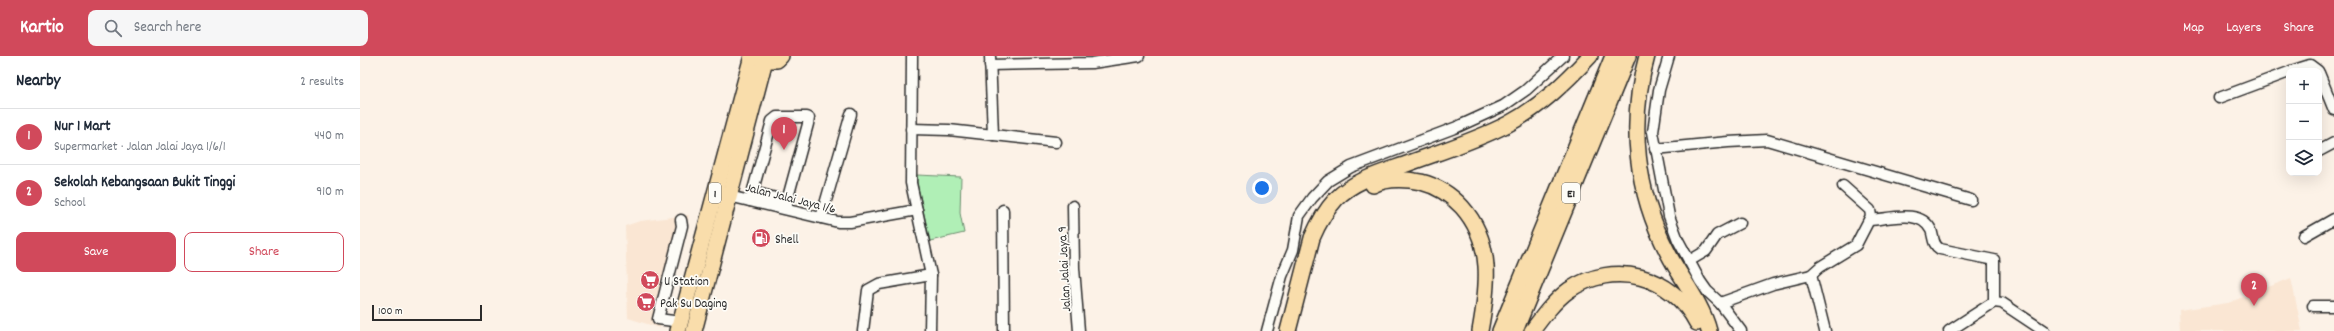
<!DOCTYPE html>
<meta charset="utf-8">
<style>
:root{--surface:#fff;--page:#f6f6f7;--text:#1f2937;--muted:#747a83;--line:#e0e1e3;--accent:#d1495b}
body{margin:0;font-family:Dekko,sans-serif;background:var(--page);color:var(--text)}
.controls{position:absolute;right:12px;top:12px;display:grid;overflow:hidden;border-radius:8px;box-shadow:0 4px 16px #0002}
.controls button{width:36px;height:36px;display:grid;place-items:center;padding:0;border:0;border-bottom:1px solid var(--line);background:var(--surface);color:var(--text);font:20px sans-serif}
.scale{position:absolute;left:12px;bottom:10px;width:110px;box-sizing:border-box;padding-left:4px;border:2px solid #2b2b2b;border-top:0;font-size:11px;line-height:14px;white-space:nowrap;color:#2b2b2b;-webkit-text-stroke:3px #fdfcf7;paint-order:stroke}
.you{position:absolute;left:902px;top:132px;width:14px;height:14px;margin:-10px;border:3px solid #fff;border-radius:50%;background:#1a73e8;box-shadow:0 0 0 6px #1a73e833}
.badge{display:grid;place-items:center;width:26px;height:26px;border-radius:50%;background:var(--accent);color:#fff;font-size:13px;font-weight:700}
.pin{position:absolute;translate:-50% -33px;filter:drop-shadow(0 1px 2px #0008)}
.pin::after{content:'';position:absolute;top:21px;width:14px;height:12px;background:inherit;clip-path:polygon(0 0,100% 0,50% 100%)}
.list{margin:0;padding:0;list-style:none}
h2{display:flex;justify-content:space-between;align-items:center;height:52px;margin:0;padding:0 16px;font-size:17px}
h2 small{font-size:13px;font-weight:400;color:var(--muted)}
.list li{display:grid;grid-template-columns:26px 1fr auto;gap:12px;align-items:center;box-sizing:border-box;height:56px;padding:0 16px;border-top:1px solid var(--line)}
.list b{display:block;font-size:15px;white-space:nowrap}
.list p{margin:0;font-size:13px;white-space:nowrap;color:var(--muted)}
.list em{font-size:13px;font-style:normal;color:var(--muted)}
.actions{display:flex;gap:8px;padding:12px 16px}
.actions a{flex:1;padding:9px 0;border:1px solid var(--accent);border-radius:8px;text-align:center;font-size:14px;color:var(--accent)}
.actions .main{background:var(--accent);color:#fff}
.icon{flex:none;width:22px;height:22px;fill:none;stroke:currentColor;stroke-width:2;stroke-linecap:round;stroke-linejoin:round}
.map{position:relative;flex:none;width:1974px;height:275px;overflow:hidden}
header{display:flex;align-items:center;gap:24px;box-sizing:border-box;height:56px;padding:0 20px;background:var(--accent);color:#fff}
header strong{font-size:19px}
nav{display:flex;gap:22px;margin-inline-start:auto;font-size:14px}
.search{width:280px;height:36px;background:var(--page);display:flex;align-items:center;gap:10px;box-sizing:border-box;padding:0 14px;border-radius:8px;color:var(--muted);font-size:15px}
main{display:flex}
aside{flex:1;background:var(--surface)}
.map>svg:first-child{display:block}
.built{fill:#fae6d3}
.green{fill:#b0efb6;stroke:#6e8d70}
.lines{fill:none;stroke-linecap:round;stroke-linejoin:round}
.minor-casing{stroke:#2b2b2b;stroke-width:13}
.highway-casing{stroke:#2b2b2b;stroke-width:18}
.minor{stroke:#fdfcf7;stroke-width:10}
.highway{stroke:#f9ddab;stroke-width:15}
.labels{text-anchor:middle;stroke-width:3.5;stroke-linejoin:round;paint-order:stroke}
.shield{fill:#fdfcf7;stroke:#6a6a68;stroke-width:1}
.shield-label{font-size:12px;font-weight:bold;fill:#2b2b2b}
.street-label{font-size:13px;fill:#2b2b2b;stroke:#fdfcf7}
.poi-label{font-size:13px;fill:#2b2b2b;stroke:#fdfcf7;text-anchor:start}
</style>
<header>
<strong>Kartio</strong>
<div class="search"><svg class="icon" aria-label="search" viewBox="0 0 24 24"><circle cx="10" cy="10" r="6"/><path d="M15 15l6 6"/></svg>Search here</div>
<nav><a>Map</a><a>Layers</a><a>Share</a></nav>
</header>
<main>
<aside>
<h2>Nearby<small>2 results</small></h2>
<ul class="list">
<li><span class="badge">1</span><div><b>Nur 1 Mart</b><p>Supermarket · Jalan Jalai Jaya 1/6/1</p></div><em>440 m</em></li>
<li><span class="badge">2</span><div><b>Sekolah Kebangsaan Bukit Tinggi</b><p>School</p></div><em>910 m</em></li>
</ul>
<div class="actions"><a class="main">Save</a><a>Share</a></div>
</aside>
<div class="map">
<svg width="1974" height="275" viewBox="0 0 1974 275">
<rect width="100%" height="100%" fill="#fcf2e7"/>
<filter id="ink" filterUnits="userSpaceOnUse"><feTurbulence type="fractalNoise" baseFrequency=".025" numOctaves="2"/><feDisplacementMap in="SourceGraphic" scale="8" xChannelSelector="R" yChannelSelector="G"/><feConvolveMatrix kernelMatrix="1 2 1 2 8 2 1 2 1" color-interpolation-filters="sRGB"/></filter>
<g filter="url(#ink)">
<!-- built -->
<g class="built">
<path d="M329,159L300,272L268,262L265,170L280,165Z"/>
<path d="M1931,222L1942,275H1820L1819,254L1868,247Z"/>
</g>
<!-- green -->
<path class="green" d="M557,119L601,121L600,157L604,177L570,185L557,127Z"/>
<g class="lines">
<defs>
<g id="minor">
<path d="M552,0L551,127L571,219L570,275"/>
<path d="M630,0L633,79"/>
<path d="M1309,0L1299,34L1293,76L1309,160L1318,184L1340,225L1347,235L1360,247L1381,275"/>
<path d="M630,9L732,7L779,0"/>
<path d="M1931,15L1950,9L1958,15"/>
<path d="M1959,17L1974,54"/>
<path d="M1859,42L1929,16"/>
<path d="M551,73L589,74L696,86"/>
<path d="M1295,93L1368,86L1407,84L1611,144"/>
<path d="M1959,95L1974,87"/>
<path d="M393,136L427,145V151"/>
<path d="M369,140L478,166H490L557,154"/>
<path d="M390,145L412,65L417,61H447L449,62L448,68L427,145"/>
<path d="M713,150L714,212L719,275"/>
<path d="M643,154L644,275"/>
<path d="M461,162L491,58"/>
<path d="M1510,164C1529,163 1560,152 1571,174C1574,181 1572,188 1580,193L1634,204V246"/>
<path d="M1944,180L1974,163"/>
<path d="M1329,205L1346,195L1357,179L1380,167"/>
<path d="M1634,246L1642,247L1684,275"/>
<path d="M1360,247L1413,228L1451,219"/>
<path d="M1953,250H1974"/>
<path d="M321,266L298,263L322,170L321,164"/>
<path d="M503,275L508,234L519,228L571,219"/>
<path d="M907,275L922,220L933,194L939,160L952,142L968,125L991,111L1097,71L1143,50L1166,34L1203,0"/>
<path d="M1465,275L1451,219L1460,211L1496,189L1511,160L1510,154L1483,130"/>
<path d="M1589,275L1634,246"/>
</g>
<g id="highway">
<path d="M1287,0C1268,67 1276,136 1308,197C1321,223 1342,247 1349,275"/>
<path d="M405,4H417L421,0"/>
<path d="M1013,129C1027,122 1046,123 1061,126C1077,130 1091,139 1102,151C1134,187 1128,231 1120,275"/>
<path d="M318,275L392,0"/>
<path d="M334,275L406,0"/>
<path d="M928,275L952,182C958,168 966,154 976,143C993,125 1021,117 1044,109C1079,96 1115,85 1148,68C1180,51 1206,26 1230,0"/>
<path d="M1140,275L1253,0"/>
<path d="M1155,275L1268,0"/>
<path d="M1172,275C1183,260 1194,245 1209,234C1254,204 1312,219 1337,267"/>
</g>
</defs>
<!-- minor casing -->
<use href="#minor" class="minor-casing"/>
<!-- highway casing -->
<use href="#highway" class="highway-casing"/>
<!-- minor -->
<use href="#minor" class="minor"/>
<!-- highway -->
<use href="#highway" class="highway"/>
</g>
</g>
<!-- icons -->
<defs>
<symbol id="fuel-disc" viewBox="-11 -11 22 22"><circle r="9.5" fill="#d1495b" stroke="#fdfcf7"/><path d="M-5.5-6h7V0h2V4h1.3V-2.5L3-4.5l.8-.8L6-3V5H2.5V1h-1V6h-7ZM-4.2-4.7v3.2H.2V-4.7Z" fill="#fff"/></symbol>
<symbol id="supermarket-disc" viewBox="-11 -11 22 22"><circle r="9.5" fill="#d1495b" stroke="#fdfcf7"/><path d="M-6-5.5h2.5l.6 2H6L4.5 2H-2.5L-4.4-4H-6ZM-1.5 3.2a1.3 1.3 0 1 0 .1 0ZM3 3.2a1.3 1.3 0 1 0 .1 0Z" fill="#fff"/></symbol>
</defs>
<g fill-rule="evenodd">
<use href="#fuel-disc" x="390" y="171" width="22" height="22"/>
<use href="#supermarket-disc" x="279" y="213" width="22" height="22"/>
<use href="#supermarket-disc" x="275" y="235" width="22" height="22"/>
</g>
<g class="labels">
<!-- shield labels -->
<g class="shield">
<rect x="349" y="127" width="12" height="20" rx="3"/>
<rect x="1202" y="127" width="18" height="20" rx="3"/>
</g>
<g class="shield-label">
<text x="355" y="141">1</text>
<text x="1211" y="141">E1</text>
</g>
<!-- street labels -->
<g class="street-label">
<text transform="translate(431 141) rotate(14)" y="5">Jalan Jalai Jaya 1/6</text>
<text transform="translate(703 213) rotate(-93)" y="5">Jalan Jalai Jaya 9</text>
</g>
<!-- poi labels -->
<g class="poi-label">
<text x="415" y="187">Shell</text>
<text x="304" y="229">U Station</text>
<text x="300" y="251">Pak Su Daging</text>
</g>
</g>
</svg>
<div class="controls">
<button>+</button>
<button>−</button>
<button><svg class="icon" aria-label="layers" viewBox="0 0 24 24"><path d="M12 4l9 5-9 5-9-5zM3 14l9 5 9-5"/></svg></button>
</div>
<div class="scale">100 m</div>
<div class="you"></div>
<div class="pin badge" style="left:424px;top:94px">1</div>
<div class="pin badge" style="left:1894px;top:250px">2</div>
</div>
</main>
